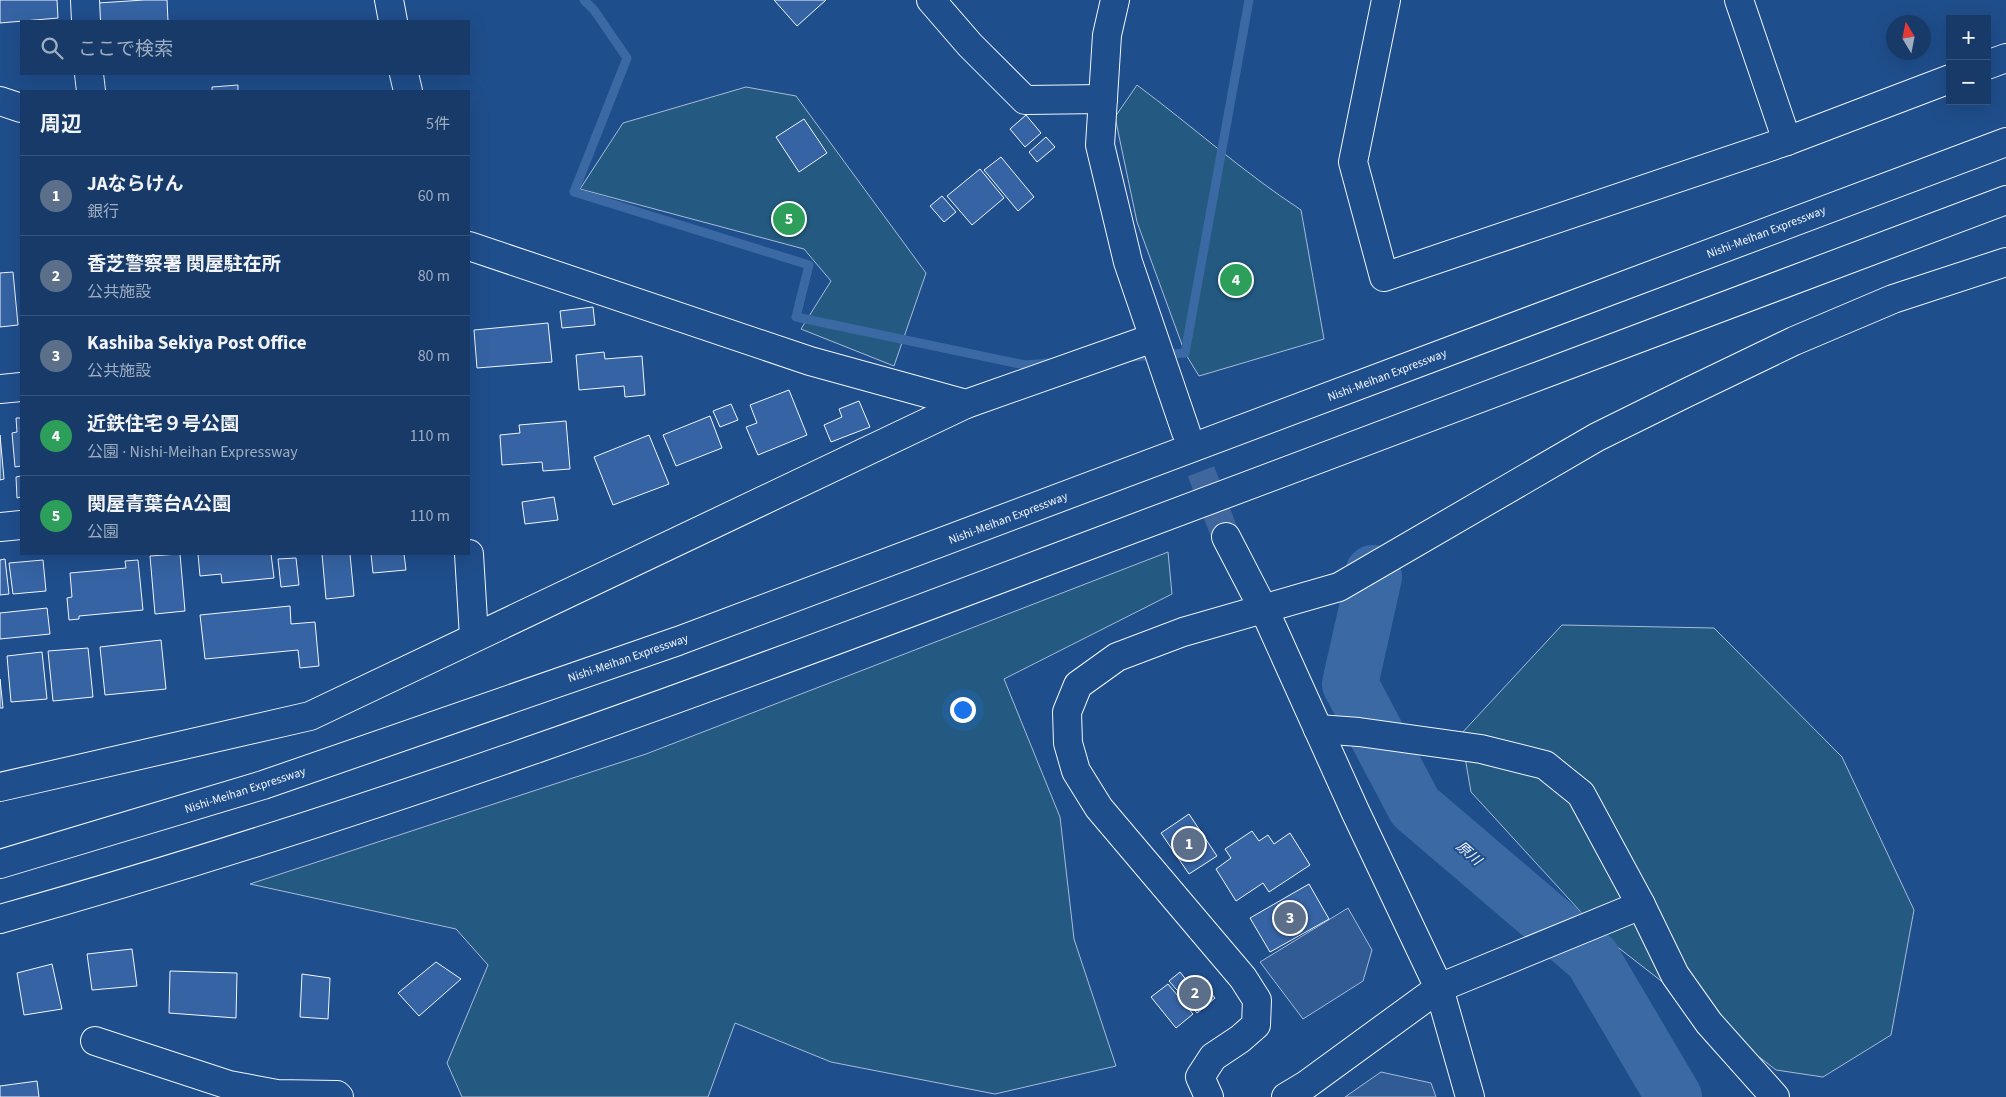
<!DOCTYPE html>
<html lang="ja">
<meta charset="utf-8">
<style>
:root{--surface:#173a69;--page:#20416f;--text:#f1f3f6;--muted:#9eadc0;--line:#36547d;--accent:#d6ab8b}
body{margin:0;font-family:"Source Sans 3","Noto Sans JP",sans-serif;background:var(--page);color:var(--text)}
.controls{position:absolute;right:15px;top:15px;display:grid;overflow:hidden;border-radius:0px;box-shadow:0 5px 20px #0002}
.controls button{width:45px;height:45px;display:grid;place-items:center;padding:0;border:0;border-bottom:1px solid var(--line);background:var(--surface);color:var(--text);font:25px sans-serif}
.compass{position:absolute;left:1886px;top:15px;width:45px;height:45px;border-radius:50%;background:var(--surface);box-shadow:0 5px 20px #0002;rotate:350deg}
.you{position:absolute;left:962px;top:709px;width:18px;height:18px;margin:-12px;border:4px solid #fff;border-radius:50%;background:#1a73e8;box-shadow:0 0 0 8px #1a73e833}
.badge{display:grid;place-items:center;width:32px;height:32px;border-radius:50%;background:var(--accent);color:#fff;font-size:16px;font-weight:700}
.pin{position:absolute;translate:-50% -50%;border:2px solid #fff;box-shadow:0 1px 5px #0006}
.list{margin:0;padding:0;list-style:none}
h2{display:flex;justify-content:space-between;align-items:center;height:65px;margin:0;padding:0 20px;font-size:21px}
h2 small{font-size:16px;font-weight:400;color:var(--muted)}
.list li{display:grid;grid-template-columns:32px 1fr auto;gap:15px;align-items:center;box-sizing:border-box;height:80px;padding:0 20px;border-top:1px solid var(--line)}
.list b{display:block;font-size:19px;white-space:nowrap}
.list p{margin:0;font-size:16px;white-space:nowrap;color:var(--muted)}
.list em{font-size:16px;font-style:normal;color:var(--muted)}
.icon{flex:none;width:28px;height:28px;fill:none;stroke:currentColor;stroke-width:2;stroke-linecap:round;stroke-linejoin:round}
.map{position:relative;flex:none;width:2006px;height:1097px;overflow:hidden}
.search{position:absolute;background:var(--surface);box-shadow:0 5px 20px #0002;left:20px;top:20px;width:450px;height:55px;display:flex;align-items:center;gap:12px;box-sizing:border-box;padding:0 18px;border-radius:0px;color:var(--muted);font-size:19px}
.panel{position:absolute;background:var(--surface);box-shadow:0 5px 20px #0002;left:20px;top:90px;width:450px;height:465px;border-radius:0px}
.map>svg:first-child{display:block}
.green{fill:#245a82;stroke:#a8bbd7}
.parking{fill:#305b95;stroke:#a8bbd7}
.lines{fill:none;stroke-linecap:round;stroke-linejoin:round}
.stream{stroke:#3b69a3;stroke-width:9}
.river{stroke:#3b69a3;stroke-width:56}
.building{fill:#3563a3;stroke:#f2f6ff}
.street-tunnel{stroke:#3f679d;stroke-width:28;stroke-dasharray:28 14;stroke-linecap:butt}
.street-casing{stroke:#f2f6ff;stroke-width:30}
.secondary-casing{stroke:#f2f6ff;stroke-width:30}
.highway-casing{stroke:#f2f6ff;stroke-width:30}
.street{stroke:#1f4e8c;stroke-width:28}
.secondary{stroke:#1f4e8c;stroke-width:28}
.highway{stroke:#1f4e8c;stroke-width:28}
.labels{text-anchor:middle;stroke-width:4;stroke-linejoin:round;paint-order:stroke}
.street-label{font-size:12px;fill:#f2f6ff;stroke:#1f4e8c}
.water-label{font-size:14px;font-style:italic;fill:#f2f6ff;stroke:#1f4e8c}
</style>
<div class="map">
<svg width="2006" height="1097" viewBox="0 0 2006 1097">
<rect width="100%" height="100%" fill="#1f4e8c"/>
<!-- green -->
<g class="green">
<path d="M1137,85C1192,126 1243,172 1301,210L1324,339L1199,376L1185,353L1137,222L1115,117Z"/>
<path d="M746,87L796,96L926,273L894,366L801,329L831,281L804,249L580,189L623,123Z"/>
<path d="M1168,552L1172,594L1004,679L1060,817L1074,939L1116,1066L995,1094L831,1062L735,1023L708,1097H462L447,1063L488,965L456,929L250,884L646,754Z"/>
<path d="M1562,625L1714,628L1842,757L1914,910L1891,1035L1823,1077L1776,1070L1602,935L1471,792L1461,734Z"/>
</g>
<!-- parking -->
<g class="parking">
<path d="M1348,908L1372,950L1363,981L1303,1019L1260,962Z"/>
<path d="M1381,1072L1431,1083L1436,1097H1345Z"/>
</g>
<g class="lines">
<!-- stream -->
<g class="stream">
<path d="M584,0L594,10L627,58L574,192L809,265L796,317L1025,365L1049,363"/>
<path d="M1132,357L1185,353L1249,0"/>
</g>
<!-- river -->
<path class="river" d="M1373,573L1374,577L1350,684L1415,807L1592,958L1674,1097"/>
</g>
<!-- building -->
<g class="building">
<path d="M0,0H57L58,18L0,23Z"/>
<path d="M144,0H167L168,21H100L98,3Z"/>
<path d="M774,0H826L797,26Z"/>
<path d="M238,85V91H212V87Z"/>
<path d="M1026,115L1041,133L1025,147L1010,129Z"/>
<path d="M804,119L827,153L799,172L776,137Z"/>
<path d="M1046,137L1055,147L1037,162L1029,152Z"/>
<path d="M1001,157L1034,197L1018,211L984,170Z"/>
<path d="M980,169L1004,198L972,225L947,196Z"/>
<path d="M942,196L956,212L944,222L930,206Z"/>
<path d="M13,272L18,325L0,327V273Z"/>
<path d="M593,307L595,325L562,328L560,311Z"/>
<path d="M548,323L552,362L477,368L474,330Z"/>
<path d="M604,352L605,359L642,356L645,395L625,397L624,386L579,390L576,355Z"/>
<path d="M789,390L807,435L758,455L746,427L757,423L750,405Z"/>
<path d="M859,401L870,427L831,442L824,425L842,417L839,409Z"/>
<path d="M731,404L738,420L720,427L713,411Z"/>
<path d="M710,416L722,448L676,466L663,435Z"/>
<path d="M16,418H21V466L15,467L12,433L17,432Z"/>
<path d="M566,421L570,469L543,471L542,462L502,465L500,435L520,433L519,425Z"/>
<path d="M0,435L4,479L0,480Z"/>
<path d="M649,435L669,484L613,505L594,457Z"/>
<path d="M21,476V497L17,498L16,477Z"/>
<path d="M554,497L558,520L525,524L522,502Z"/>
<path d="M180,554L185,611L155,614L150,556Z"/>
<path d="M198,554H271L274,578L222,583L221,574L200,576Z"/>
<path d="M322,554H350L354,596L326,599Z"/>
<path d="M371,554H404L406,570L373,573Z"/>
<path d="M296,558L299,585L281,587L278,559Z"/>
<path d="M5,559L9,594L0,595V560Z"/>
<path d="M43,560L46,591L13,594L9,563Z"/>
<path d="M138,560L143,610L79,616V619L69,620L67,598L72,597L70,573L126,568L125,561Z"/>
<path d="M290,606L291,624L315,622L319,666L300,668L298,650L205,659L200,615Z"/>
<path d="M47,608L50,634L0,639V613Z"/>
<path d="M161,640L166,689L105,695L100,647Z"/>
<path d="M88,648L93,697L53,701L48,651Z"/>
<path d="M42,652L47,699L11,702L7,656Z"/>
<path d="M0,679L3,708H0Z"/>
<path d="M1189,814L1217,856L1189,874L1161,833Z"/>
<path d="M1252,831L1259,841L1268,835L1274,844L1290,833L1310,865L1269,892L1263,883L1236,901L1216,869L1231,858L1225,849Z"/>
<path d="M1309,884L1329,919L1270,952L1250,918Z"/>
<path d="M132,949L137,986L92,990L87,954Z"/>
<path d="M436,962L461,979L419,1016L398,993Z"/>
<path d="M52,964L62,1009L24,1015L17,973Z"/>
<path d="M170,971L237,973L236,1018L169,1013Z"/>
<path d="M1180,972L1192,987L1200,980L1215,998L1197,1013L1169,981Z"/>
<path d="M302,974L330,978L328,1019L300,1017Z"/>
<path d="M1168,984L1193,1014L1176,1028L1151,997Z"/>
<path d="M37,1081L39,1097H0V1086Z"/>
</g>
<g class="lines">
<!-- street-tunnel -->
<path class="street-tunnel" d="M1186,432L1226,537"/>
<defs>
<g id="street">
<path d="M85,0L86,21"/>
<path d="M389,0L393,21"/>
<path d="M931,0L970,45L1025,100L1103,99"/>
<path d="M1386,0L1353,162L1384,277L1787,141L1950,79"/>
<path d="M1739,0L1787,141"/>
<path d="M1987,65L2006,58"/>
<path d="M89,74L91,91"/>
<path d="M404,74L408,91"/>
<path d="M0,101L21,108"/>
<path d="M469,246L810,361L966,404L1153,338"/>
<path d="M0,389L21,387"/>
<path d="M0,527L21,525"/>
<path d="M469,554L474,637"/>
<path d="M1318,729L1359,732L1481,749L1545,765L1581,794L1641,905L1675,975L1709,1023L1775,1097"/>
<path d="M0,787L310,716L966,404"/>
<path d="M95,1041L229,1085L277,1094L337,1095L339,1097"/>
<path d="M1209,1097L1200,1077L1213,1057L1240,1039L1256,1025L1257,1000L1243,978L1099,808L1076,771L1068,743L1067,712L1078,685L1117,657L1183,632L1339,587L1597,437L1684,394L1794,341L1893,299L2006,262"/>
</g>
<g id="secondary">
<path d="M1115,0L1107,35L1100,145L1128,262L1186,432"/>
<path d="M1226,537L1268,618L1355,811L1439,988L1470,1097"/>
<path d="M1286,1097L1306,1085L1439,988L1641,905"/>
</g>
<g id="highway">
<path d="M0,864L263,785L678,641L2006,142"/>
<path d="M0,919C365,817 720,685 1074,551C1385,434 1695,317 2006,200"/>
</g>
</defs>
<!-- street casing -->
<use href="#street" class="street-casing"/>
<!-- secondary casing -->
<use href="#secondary" class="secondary-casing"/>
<!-- highway casing -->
<use href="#highway" class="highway-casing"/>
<!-- street -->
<use href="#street" class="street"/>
<!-- secondary -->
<use href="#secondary" class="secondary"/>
<!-- highway -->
<use href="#highway" class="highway"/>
</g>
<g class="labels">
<!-- street labels -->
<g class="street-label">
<text transform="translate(1766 232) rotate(-21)" y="4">Nishi-Meihan Expressway</text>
<text transform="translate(1387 375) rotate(-21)" y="4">Nishi-Meihan Expressway</text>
<text transform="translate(1008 518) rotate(-21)" y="4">Nishi-Meihan Expressway</text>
<text transform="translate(628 658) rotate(-19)" y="4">Nishi-Meihan Expressway</text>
<text transform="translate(245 790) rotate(-18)" y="4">Nishi-Meihan Expressway</text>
</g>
<!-- water labels -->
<g class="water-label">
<text transform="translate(1469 853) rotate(41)" y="5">原川</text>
</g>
</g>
</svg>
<div class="controls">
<button>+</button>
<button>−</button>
</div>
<svg class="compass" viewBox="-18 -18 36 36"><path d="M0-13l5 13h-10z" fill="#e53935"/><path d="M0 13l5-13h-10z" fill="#9eadc0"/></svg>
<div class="you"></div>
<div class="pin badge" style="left:1189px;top:844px;background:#5c6f8a">1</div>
<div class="pin badge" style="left:1195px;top:993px;background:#5c6f8a">2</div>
<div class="pin badge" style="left:1290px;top:918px;background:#5c6f8a">3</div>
<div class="pin badge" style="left:1236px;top:280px;background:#2e9e5b">4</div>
<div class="pin badge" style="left:789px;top:219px;background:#2e9e5b">5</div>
<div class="search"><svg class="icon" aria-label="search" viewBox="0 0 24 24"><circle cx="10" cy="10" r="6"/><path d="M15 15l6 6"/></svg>ここで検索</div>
<section class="panel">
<h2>周辺<small>5件</small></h2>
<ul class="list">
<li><span class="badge" style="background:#5c6f8a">1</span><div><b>JAならけん</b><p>銀行</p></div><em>60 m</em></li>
<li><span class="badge" style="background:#5c6f8a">2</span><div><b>香芝警察署 関屋駐在所</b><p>公共施設</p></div><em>80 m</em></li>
<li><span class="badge" style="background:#5c6f8a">3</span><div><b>Kashiba Sekiya Post Office</b><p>公共施設</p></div><em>80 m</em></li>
<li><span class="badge" style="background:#2e9e5b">4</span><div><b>近鉄住宅９号公園</b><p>公園 · Nishi-Meihan Expressway</p></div><em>110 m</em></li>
<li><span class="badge" style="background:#2e9e5b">5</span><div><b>関屋青葉台A公園</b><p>公園</p></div><em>110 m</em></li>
</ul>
</section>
</div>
